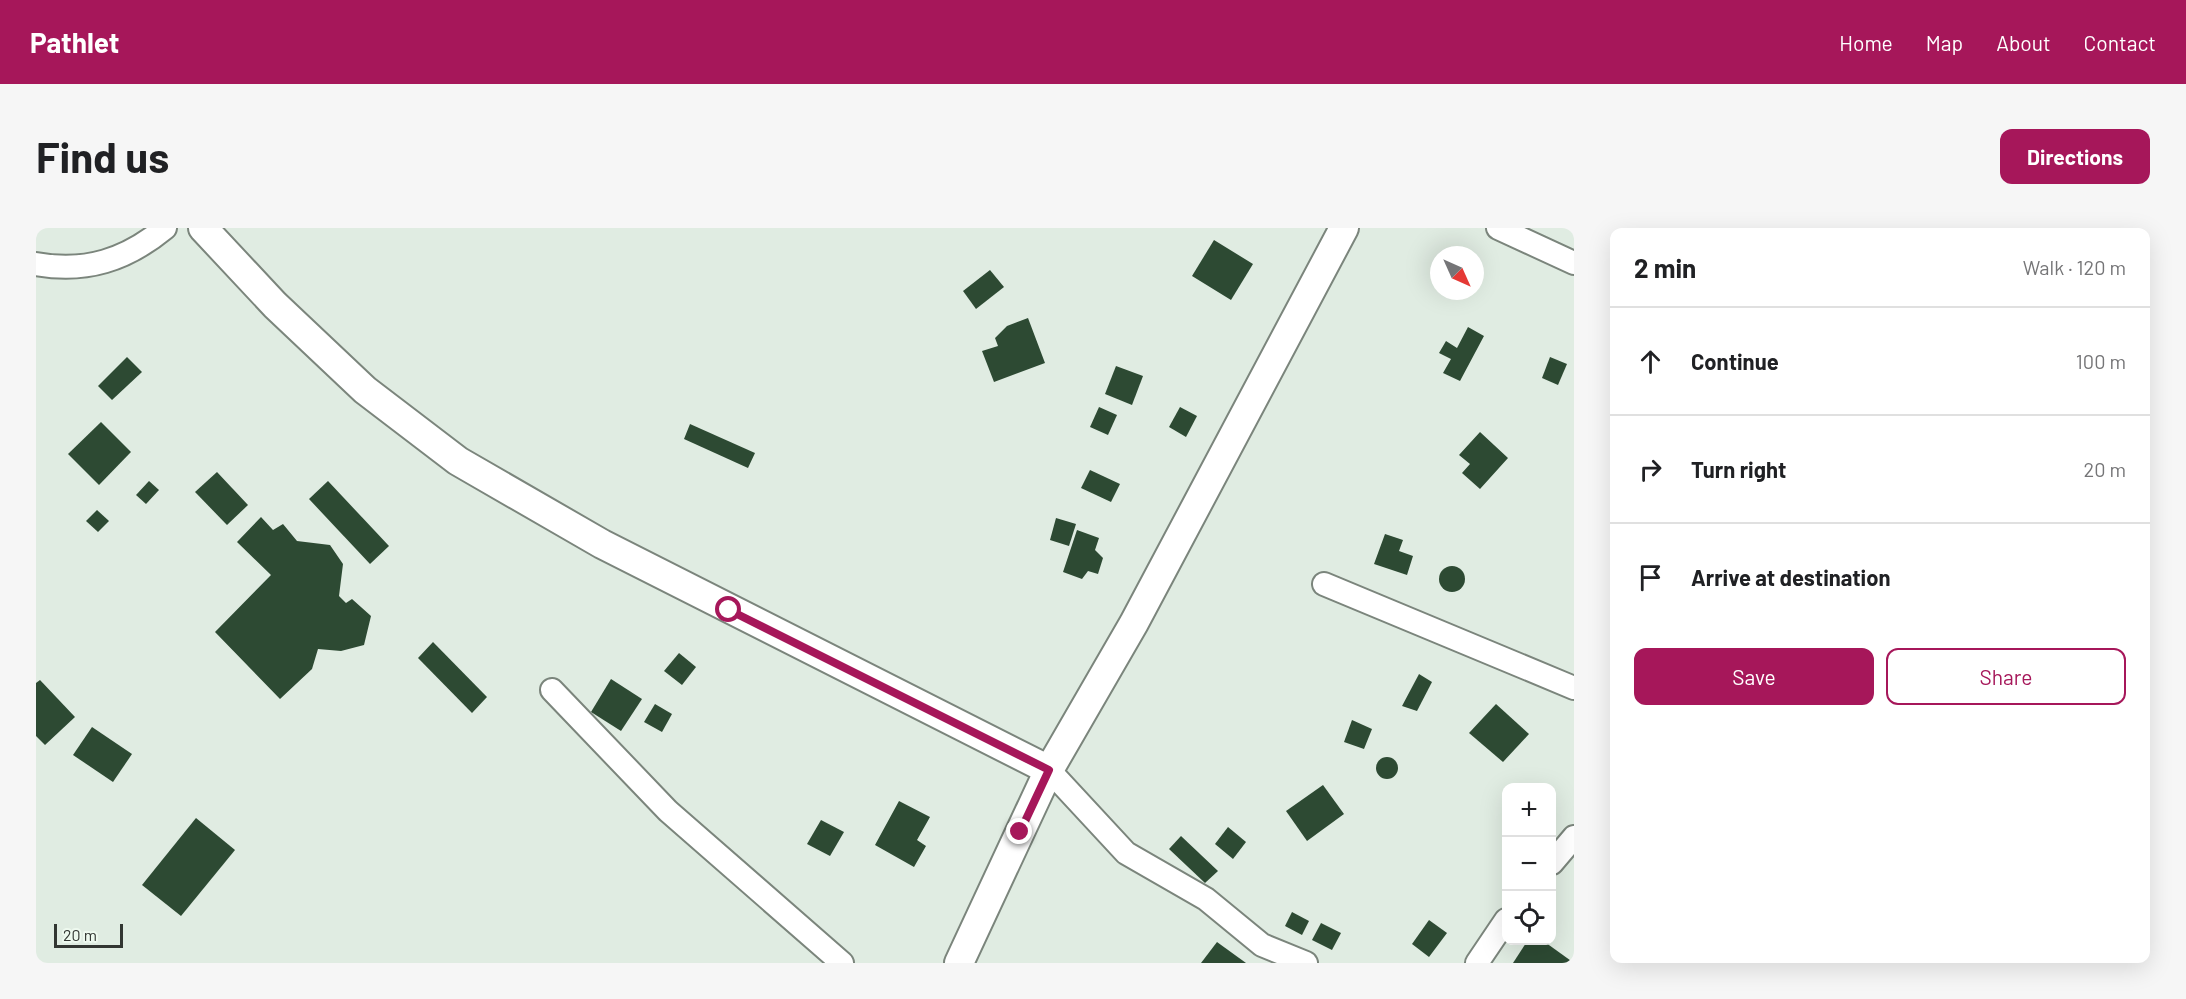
<!DOCTYPE html>
<meta charset="utf-8">
<style>
:root{--surface:#fff;--page:#f6f6f6;--text:#202124;--muted:#757577;--line:#e0e0e0;--accent:#a6175a}
body{margin:0;font-family:Barlow,sans-serif;background:var(--page);color:var(--text)}
.controls{position:absolute;right:18px;bottom:18px;display:grid;overflow:hidden;border-radius:12px;box-shadow:0 6px 24px #0002}
.controls button{width:54px;height:54px;display:grid;place-items:center;padding:0;border:0;border-bottom:2px solid var(--line);background:var(--surface);color:var(--text);font:30px sans-serif}
.compass{position:absolute;left:1394px;top:18px;width:54px;height:54px;border-radius:50%;background:var(--surface);box-shadow:0 6px 24px #0002;rotate:135deg}
.scale{position:absolute;left:18px;bottom:15px;width:69px;box-sizing:border-box;padding-left:6px;border:3px solid #323632;border-top:0;font-size:16px;line-height:21px;white-space:nowrap;color:#323632;-webkit-text-stroke:4px #eef9ef;paint-order:stroke}
.stop{position:absolute;width:18px;height:18px;margin:-14px;border:4px solid #a6175a;border-radius:50%;background:#fff}
.stop.end{background:#a6175a;border-color:#fff;box-shadow:0 2px 6px #0008}
.list{margin:0;padding:0;list-style:none}
h2{display:flex;justify-content:space-between;align-items:center;height:78px;margin:0;padding:0 24px;font-size:26px}
h2 small{font-size:20px;font-weight:400;color:var(--muted)}
.list li{display:grid;grid-template-columns:39px 1fr auto;gap:18px;align-items:center;box-sizing:border-box;height:108px;padding:0 24px;border-top:2px solid var(--line)}
.list b{display:block;font-size:22px;white-space:nowrap}
.list em{font-size:20px;font-style:normal;color:var(--muted)}
.actions{display:flex;gap:12px;padding:18px 24px}
.actions a{flex:1;padding:14px 0;border:2px solid var(--accent);border-radius:12px;text-align:center;font-size:21px;color:var(--accent)}
.actions .main{background:var(--accent);color:#fff}
.icon{flex:none;width:33px;height:33px;fill:none;stroke:currentColor;stroke-width:2;stroke-linecap:round;stroke-linejoin:round}
.map{position:relative;flex:none;width:1538px;height:735px;overflow:hidden;border-radius:12px}
header{display:flex;align-items:center;gap:36px;box-sizing:border-box;height:84px;padding:0 30px;background:var(--accent);color:#fff}
header strong{font-size:28px}
nav{display:flex;gap:33px;margin-inline-start:auto;font-size:21px}
.intro{display:flex;align-items:center;justify-content:space-between;box-sizing:border-box;height:144px;padding:0 36px}
h1{margin:0;font-size:42px}
.button{padding:15px 27px;border-radius:12px;background:var(--accent);color:#fff;font-size:21px;font-weight:700}
main{display:flex;gap:36px;padding:0 36px}
aside{flex:1;background:var(--surface);border-radius:12px;box-shadow:0 6px 24px #0002}
.map>svg:first-child{display:block}
.building{fill:#2d4a33}
.lines{fill:none;stroke-linecap:round;stroke-linejoin:round}
.minor-casing{stroke:#7b857c;stroke-width:26}
.tertiary-casing{stroke:#7b857c;stroke-width:32}
.minor{stroke:#fff;stroke-width:22}
.tertiary{stroke:#fff;stroke-width:28}
.route{stroke:#a6175a;stroke-width:8}
</style>
<header>
<strong>Pathlet</strong>
<nav><a>Home</a><a>Map</a><a>About</a><a>Contact</a></nav>
</header>
<div class="intro"><h1>Find us</h1><a class="button">Directions</a></div>
<main>
<div class="map">
<svg width="1538" height="735" viewBox="0 0 1538 735">
<rect width="100%" height="100%" fill="#e0ece2"/>
<!-- building -->
<g class="building">
<path d="M1178,12L1217,36L1195,72L1156,48Z"/>
<path d="M954,42L968,59L940,81L927,63Z"/>
<path d="M992,90L1009,135L958,154L946,123L962,118L959,110L971,98Z"/>
<path d="M1432,99L1448,108L1424,153L1407,145L1415,131L1403,125L1410,113L1421,120Z"/>
<path d="M91,129L106,144L76,172L62,158Z"/>
<path d="M1514,129L1531,136L1522,157L1506,150Z"/>
<path d="M1080,138L1107,148L1096,177L1069,166Z"/>
<path d="M1063,179L1081,187L1072,207L1054,199Z"/>
<path d="M1144,179L1161,188L1150,209L1133,199Z"/>
<path d="M65,194L95,224L63,257L32,226Z"/>
<path d="M654,196L719,225L712,240L648,211Z"/>
<path d="M1444,204L1472,230L1444,261L1426,245L1434,236L1423,227Z"/>
<path d="M1054,242L1084,256L1075,274L1045,260Z"/>
<path d="M181,244L212,277L191,297L159,264Z"/>
<path d="M113,253L123,262L110,276L100,267Z"/>
<path d="M292,253L353,318L334,336L273,271Z"/>
<path d="M61,282L73,293L62,304L50,293Z"/>
<path d="M225,289L237,302L247,296L261,313L294,317L307,336L303,368L310,375L316,371L335,388L328,417L305,423L282,421L276,441L244,471L179,404L235,347L201,314Z"/>
<path d="M1020,290L1040,296L1033,318L1014,312Z"/>
<path d="M1041,302L1063,310L1059,322L1067,330L1062,346L1052,343L1046,351L1027,344Z"/>
<path d="M1349,306L1367,312L1363,323L1377,328L1371,347L1338,336Z"/>
<circle cx="1416" cy="351" r="13"/>
<path d="M397,414L451,469L436,485L382,430Z"/>
<path d="M643,425L660,439L646,457L628,443Z"/>
<path d="M1383,446L1396,454L1381,483L1366,478Z"/>
<path d="M575,451L606,471L585,503L555,484Z"/>
<path d="M4,452L39,489L9,517L0,508V455Z"/>
<path d="M619,476L636,486L626,504L608,494Z"/>
<path d="M1460,476L1493,506L1467,534L1433,505Z"/>
<path d="M1316,492L1336,501L1328,521L1308,514Z"/>
<path d="M56,499L96,526L77,554L37,527Z"/>
<circle cx="1351" cy="540" r="11"/>
<path d="M1287,557L1308,586L1271,613L1250,583Z"/>
<path d="M863,573L894,589L881,612L890,618L878,639L839,617Z"/>
<path d="M160,590L199,622L145,688L106,657Z"/>
<path d="M785,592L808,604L794,628L771,616Z"/>
<path d="M1192,599L1210,614L1197,631L1179,616Z"/>
<path d="M1145,608L1182,643L1169,655L1133,621Z"/>
<path d="M1256,684L1273,693L1266,707L1249,698Z"/>
<path d="M1393,692L1411,705L1393,729L1376,716Z"/>
<path d="M1285,695L1305,705L1296,722L1276,712Z"/>
<path d="M1492,712H1506L1538,735H1477Z"/>
<path d="M1181,714L1210,735H1165Z"/>
</g>
<g class="lines">
<defs>
<g id="minor">
<path d="M1462,0L1538,35"/>
<path d="M0,36C50,45 90,32 129,0"/>
<path d="M1288,356L1538,460"/>
<path d="M516,462L632,583L806,735"/>
<path d="M1013,542L1090,625L1170,671L1226,717L1270,735"/>
<path d="M1516,635L1538,609"/>
<path d="M1441,735L1470,692"/>
</g>
<g id="tertiary">
<path d="M167,0L239,77L329,162L422,233L566,316L1013,542"/>
<path d="M923,735L1013,542L1098,395L1308,0"/>
</g>
</defs>
<!-- minor casing -->
<use href="#minor" class="minor-casing"/>
<!-- tertiary casing -->
<use href="#tertiary" class="tertiary-casing"/>
<!-- minor -->
<use href="#minor" class="minor"/>
<!-- tertiary -->
<use href="#tertiary" class="tertiary"/>
</g>
<g class="lines">
<!-- route -->
<path class="route" d="M693,382L1013,542L984,604"/>
</g>
</svg>
<div class="controls">
<button>+</button>
<button>−</button>
<button><svg class="icon" aria-label="locate" viewBox="0 0 24 24"><circle cx="12" cy="12" r="6"/><path d="M12 2v4M12 18v4M2 12h4M18 12h4"/></svg></button>
</div>
<svg class="compass" viewBox="-18 -18 36 36"><path d="M0-13l5 13h-10z" fill="#e53935"/><path d="M0 13l5-13h-10z" fill="#757577"/></svg>
<div class="scale">20 m</div>
<div class="stop" style="left:693px;top:382px"></div>
<div class="stop end" style="left:984px;top:604px"></div>
</div>
<aside>
<h2>2 min<small>Walk · 120 m</small></h2>
<ul class="list">
<li><svg class="icon" aria-label="ahead" viewBox="0 0 24 24"><path d="M12 20V5M6 11l6-6 6 6"/></svg><div><b>Continue</b></div><em>100 m</em></li>
<li><svg class="icon" aria-label="right" viewBox="0 0 24 24"><path d="M7 20v-9h11M14 6l5 5-5 5"/></svg><div><b>Turn right</b></div><em>20 m</em></li>
<li><svg class="icon" aria-label="arrive" viewBox="0 0 24 24"><path d="M6 21V4h12l-3 4 3 4H6"/></svg><div><b>Arrive at destination</b></div></li>
</ul>
<div class="actions"><a class="main">Save</a><a>Share</a></div>
</aside>
</main>
